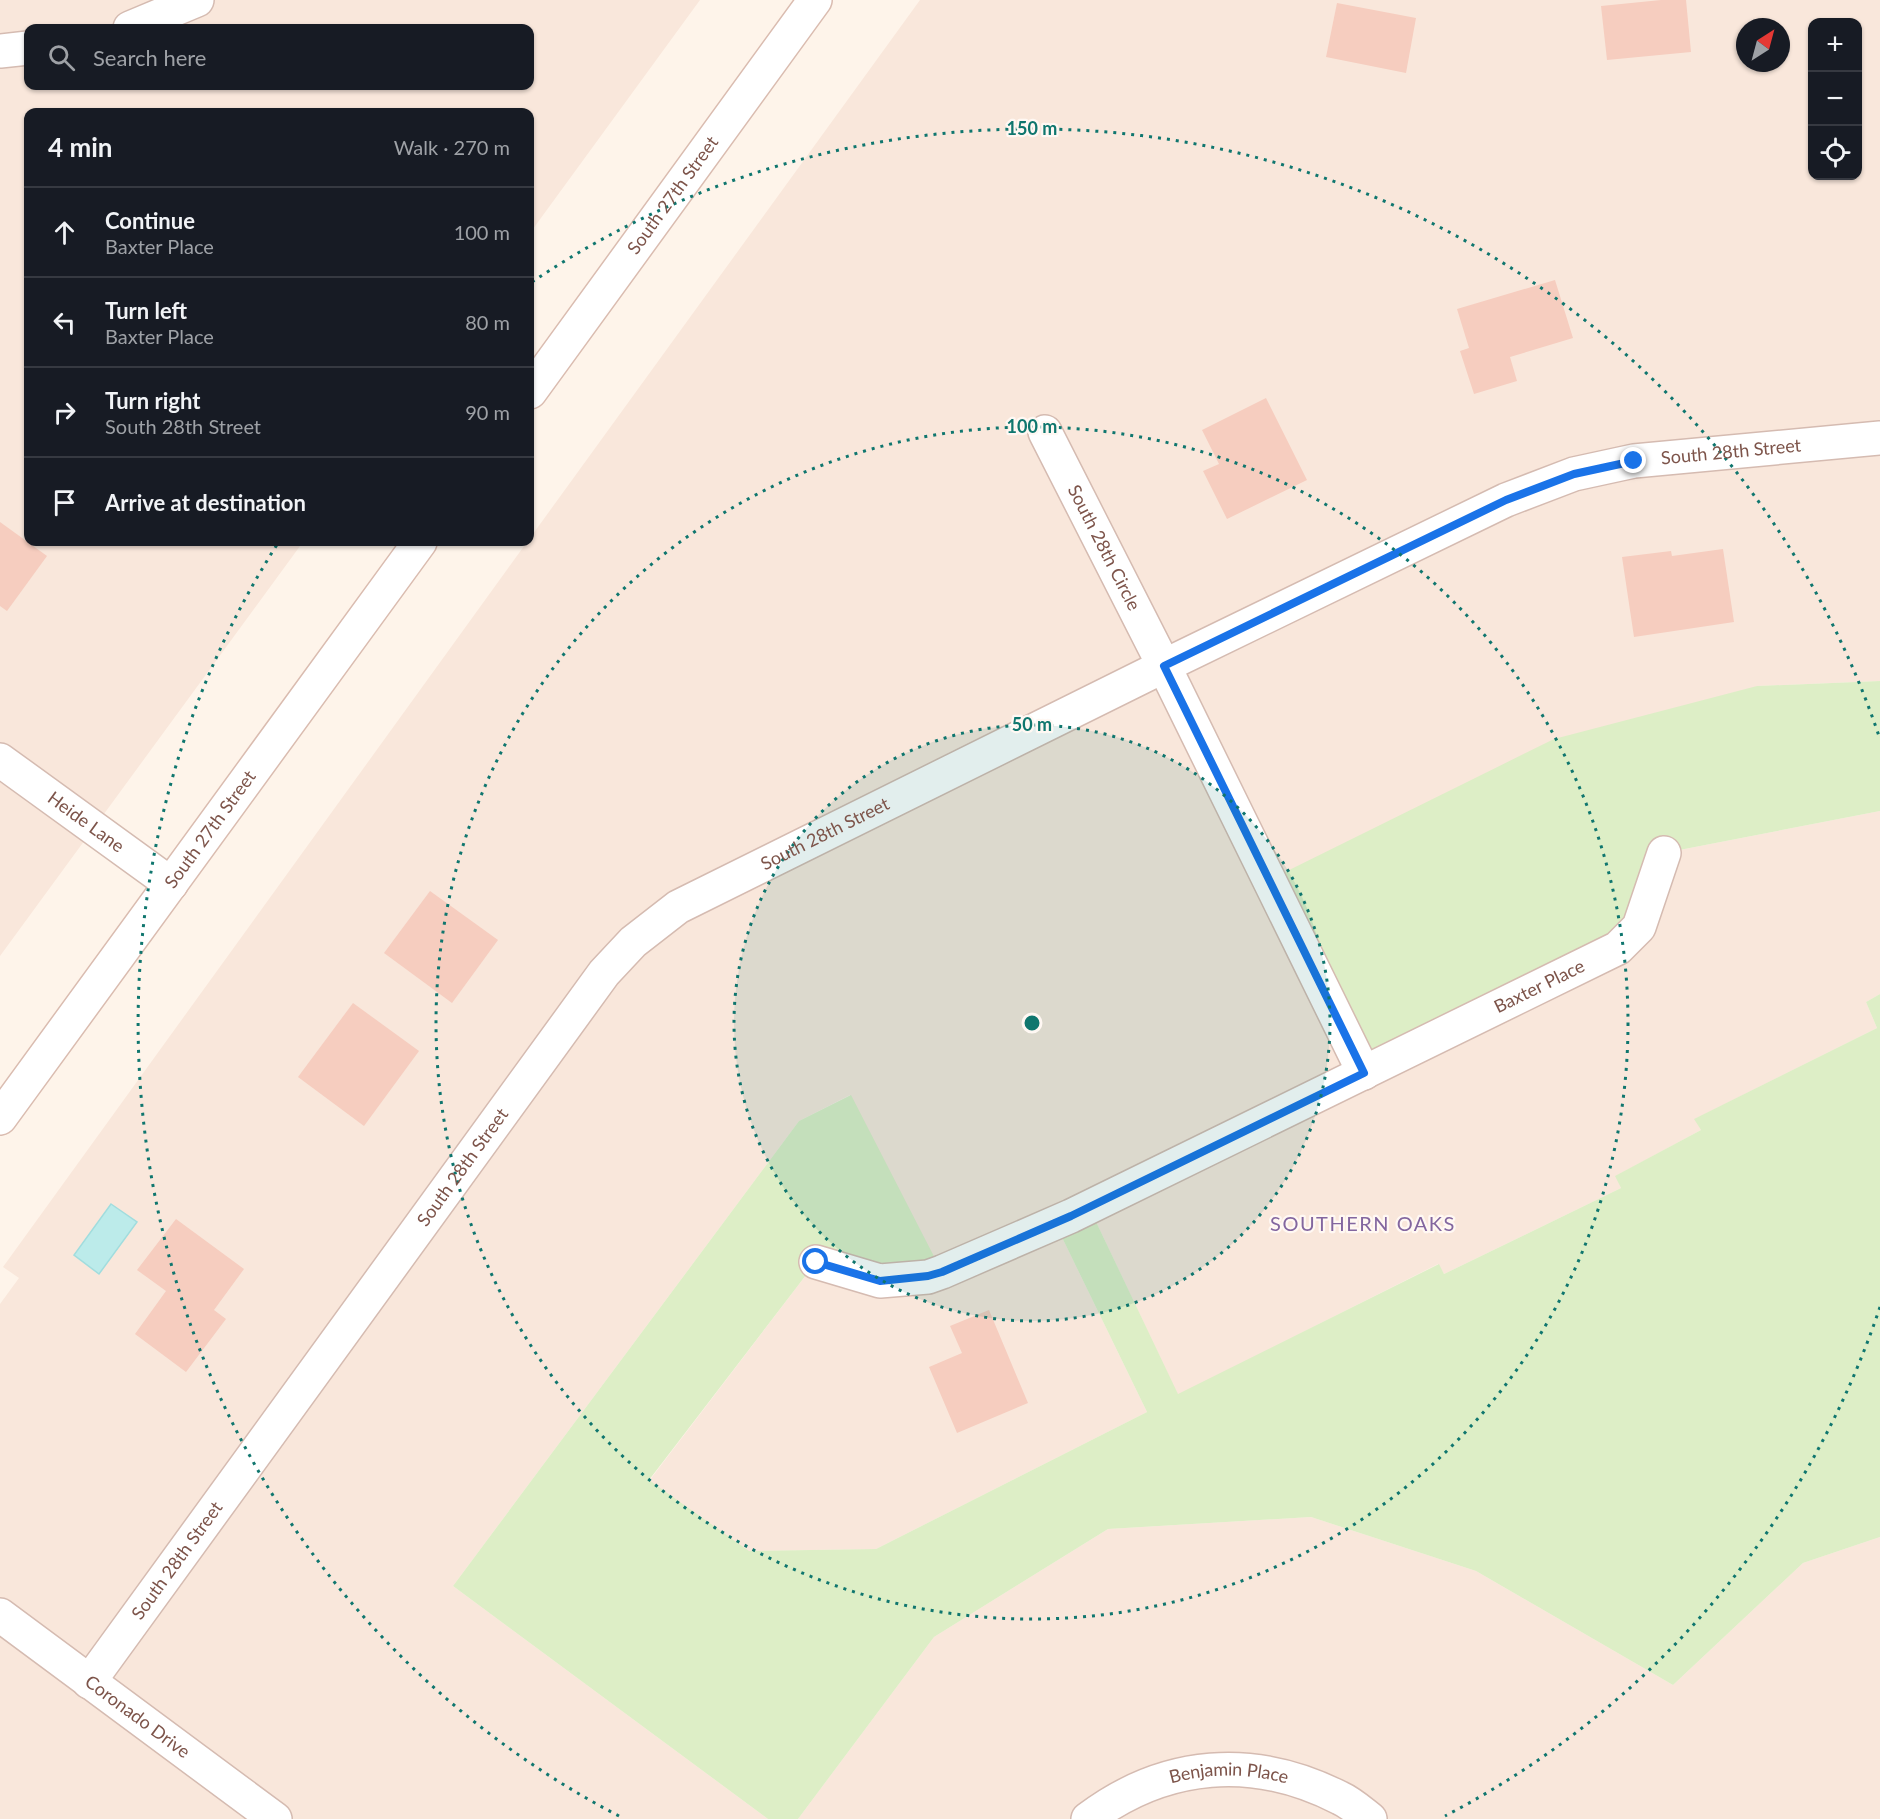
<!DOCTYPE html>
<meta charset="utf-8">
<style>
:root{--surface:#171b24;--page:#242831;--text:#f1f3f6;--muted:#9ea1a6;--line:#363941}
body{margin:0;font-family:Lato,sans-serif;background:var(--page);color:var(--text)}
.controls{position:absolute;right:18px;top:18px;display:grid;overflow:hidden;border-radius:12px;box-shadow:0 2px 4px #0004}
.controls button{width:54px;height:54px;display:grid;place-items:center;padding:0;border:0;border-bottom:2px solid var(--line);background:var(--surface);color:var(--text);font:30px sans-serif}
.compass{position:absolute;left:1736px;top:18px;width:54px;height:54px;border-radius:50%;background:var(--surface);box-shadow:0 2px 4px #0004;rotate:36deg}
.stop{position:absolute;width:18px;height:18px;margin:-14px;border:4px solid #1a73e8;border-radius:50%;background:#fff}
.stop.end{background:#1a73e8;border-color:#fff;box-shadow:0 2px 6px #0008}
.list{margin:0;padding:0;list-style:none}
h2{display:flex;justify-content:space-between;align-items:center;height:78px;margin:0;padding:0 24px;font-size:26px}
h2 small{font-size:20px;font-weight:400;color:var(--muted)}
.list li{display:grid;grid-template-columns:39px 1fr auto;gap:18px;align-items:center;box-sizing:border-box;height:90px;padding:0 24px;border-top:2px solid var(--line)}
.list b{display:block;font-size:22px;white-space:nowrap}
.list p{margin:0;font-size:20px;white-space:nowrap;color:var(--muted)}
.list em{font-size:20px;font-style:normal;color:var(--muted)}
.icon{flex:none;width:33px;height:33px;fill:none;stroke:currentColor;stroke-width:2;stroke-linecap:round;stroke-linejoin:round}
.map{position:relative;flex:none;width:1880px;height:1819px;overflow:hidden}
.search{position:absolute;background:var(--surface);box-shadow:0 2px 4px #0004;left:24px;top:24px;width:510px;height:66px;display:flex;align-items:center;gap:15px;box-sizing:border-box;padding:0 21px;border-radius:12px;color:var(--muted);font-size:22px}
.panel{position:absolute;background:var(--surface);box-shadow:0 2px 4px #0004;left:24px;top:108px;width:510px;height:438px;border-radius:12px}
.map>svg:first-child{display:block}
.residential{fill:#f9e7db;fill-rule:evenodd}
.green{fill:#ddeec6}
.water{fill:#bcebea;stroke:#a1ddde;stroke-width:1.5}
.building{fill:#f6cdbf}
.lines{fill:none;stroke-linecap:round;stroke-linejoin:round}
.street-casing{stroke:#d5bbb1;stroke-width:36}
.secondary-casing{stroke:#dabcb0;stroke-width:36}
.street{stroke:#fff;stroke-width:33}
.secondary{stroke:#fff;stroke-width:33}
.route{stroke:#1a73e8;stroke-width:8}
.ring{fill:none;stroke:#0f766e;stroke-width:3;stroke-dasharray:3 6}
.labels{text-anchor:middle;stroke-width:4.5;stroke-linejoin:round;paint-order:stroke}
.street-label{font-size:18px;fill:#7d544a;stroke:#fff8f3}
.neighbourhood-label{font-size:20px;letter-spacing:1.5px;fill:#83669f;stroke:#fff8f3}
.centre{fill:#0f766e;stroke:#fff8f3;stroke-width:3}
.ring-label{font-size:18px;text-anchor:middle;font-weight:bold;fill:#0f766e;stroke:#fff8f3;stroke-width:4.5;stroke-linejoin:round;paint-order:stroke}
</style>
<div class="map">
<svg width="1880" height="1819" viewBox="0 0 1880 1819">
<rect width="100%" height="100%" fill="#fef4ea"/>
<!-- residential -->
<g class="residential">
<path d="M0,0H700L530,233V112H28V542H303L0,956ZM28,28H530V86H28Z"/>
<path d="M920,0H1880V681L1757,686L1664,853L1880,811V994L1866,1002L1877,1028L1695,1119L1701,1130L1616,1176L1621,1188L1444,1274L1438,1264L1178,1395L1089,1207L1055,1223L1147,1412L876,1549L748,1551L649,1481L816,1262L850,1095L799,1121L453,1586L768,1819H0V1304L19,1278L3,1267L527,542H530V538ZM1812,22H1858V176H1812ZM1745,27H1781V63H1745Z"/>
<path d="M1311,1517L1476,1571L1673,1685L1803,1563L1880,1537V1819H798L934,1637L1108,1529Z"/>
</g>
<!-- green -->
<g class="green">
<path d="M1880,681V811L1664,853L1639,927L1364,1073L1269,880L1554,739L1757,686Z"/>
<path d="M1880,994V1537L1803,1563L1673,1685L1476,1571L1311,1517L1108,1529L934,1637L798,1819H768L453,1586L799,1121L851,1095L942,1272L816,1262L649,1480L749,1551L876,1549L1147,1412L1055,1223L1089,1207L1178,1394L1439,1264L1444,1274L1621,1188L1615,1176L1701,1130L1694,1119L1877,1028L1866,1002Z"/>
</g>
<!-- water -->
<path class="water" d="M111,1204L137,1222L99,1274L74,1255Z"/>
<!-- building -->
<g class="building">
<path d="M1661,0H1686L1691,52L1607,60L1601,6Z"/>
<path d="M1337,3L1416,18L1406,73L1326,57Z"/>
<path d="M1555,280L1573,338L1510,357L1517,381L1474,394L1460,351L1469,348L1457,309Z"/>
<path d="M1266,398L1307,480L1227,519L1203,471L1219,464L1202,430Z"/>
<path d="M0,522L47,556L7,611L0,606Z"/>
<path d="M1723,549L1734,622L1634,637L1622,557L1671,551L1672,556Z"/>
<path d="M430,891L498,940L452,1003L384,953Z"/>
<path d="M353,1003L419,1051L364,1126L298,1077Z"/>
<path d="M176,1219L244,1269L214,1310L226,1319L186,1372L135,1334L166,1291L137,1270Z"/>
<path d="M989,1310L1028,1403L957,1433L929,1367L962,1353L950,1326Z"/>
</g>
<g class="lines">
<defs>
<g id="street">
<path d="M130,28L197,0"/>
<path d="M0,51L28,48"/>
<path id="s1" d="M1045,432L1164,666L1364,1073"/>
<path id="s2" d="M0,760L171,884"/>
<path id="s3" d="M816,1262L880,1281L928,1277L942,1272L1071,1216L1618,948L1639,927L1664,853"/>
<path id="s4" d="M0,1615L275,1819"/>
<path id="s5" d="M89,1682L604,973L633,942L678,907L1164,666L1506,500L1574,474L1634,461L1880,438"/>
<path id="s6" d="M1088,1819C1165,1761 1254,1754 1340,1798C1351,1803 1361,1812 1370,1819"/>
</g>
<g id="secondary">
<path id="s7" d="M530,392L815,0"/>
<path id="s8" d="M0,1118L420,542"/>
</g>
</defs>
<!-- street casing -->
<use href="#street" class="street-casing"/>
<!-- secondary casing -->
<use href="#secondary" class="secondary-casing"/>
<!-- street -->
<use href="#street" class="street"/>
<!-- secondary -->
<use href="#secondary" class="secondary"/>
</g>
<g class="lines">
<!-- route -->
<path class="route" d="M816,1262L880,1281L928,1276L942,1272L1071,1216L1364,1073L1164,666L1506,500L1574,474L1634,461"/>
</g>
<!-- distance rings -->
<circle cx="1032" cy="1023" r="298" fill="#0f766e" fill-opacity=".12"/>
<g class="ring">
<circle cx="1032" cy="1023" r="298"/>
<circle cx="1032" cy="1023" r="596"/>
<path d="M1880 1307A894 894 0 0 1 1445 1816M619 1816A894 894 0 0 1 278 543M532 282A894 894 0 0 1 1880 739"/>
</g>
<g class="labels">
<!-- street labels -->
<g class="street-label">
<text dy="6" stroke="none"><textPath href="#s7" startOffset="243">South 27th Street</textPath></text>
<text dy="6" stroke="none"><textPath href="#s5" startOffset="2130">South 28th Street</textPath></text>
<text dy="6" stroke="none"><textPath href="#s1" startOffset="130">South 28th Circle</textPath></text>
<text dy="6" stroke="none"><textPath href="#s2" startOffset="106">Heide Lane</textPath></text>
<text dy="6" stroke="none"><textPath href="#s8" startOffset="357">South 27th Street</textPath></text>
<text dy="6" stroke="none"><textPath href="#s5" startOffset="1140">South 28th Street</textPath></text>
<text dy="6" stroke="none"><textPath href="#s3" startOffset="792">Baxter Place</textPath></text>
<text dy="6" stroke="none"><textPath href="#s5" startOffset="636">South 28th Street</textPath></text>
<text dy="6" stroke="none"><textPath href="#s5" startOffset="150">South 28th Street</textPath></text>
<text dy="6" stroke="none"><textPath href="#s4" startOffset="171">Coronado Drive</textPath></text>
<text dy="6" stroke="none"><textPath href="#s6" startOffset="152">Benjamin Place</textPath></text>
</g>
<!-- neighbourhood labels -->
<g class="neighbourhood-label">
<text x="1363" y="1231">SOUTHERN OAKS</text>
</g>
</g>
<circle cx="1032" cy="1023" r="9" class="centre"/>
<g class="ring-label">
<text x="1032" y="135">150 m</text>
<text x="1032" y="433">100 m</text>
<text x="1032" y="731">50 m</text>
</g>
</svg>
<div class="controls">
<button>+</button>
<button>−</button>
<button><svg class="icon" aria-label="locate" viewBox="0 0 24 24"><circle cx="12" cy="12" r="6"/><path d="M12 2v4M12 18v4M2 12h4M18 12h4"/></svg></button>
</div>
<svg class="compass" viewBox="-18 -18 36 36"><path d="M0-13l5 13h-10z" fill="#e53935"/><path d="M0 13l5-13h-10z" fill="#9ea1a6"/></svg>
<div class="stop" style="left:816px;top:1262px"></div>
<div class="stop end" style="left:1634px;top:461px"></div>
<div class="search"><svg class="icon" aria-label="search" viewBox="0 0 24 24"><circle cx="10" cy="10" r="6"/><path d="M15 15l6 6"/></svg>Search here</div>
<section class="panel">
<h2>4 min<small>Walk · 270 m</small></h2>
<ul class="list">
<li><svg class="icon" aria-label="ahead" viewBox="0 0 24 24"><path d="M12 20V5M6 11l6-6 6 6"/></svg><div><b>Continue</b><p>Baxter Place</p></div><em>100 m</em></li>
<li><svg class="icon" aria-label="left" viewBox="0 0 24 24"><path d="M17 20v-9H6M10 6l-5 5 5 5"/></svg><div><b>Turn left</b><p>Baxter Place</p></div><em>80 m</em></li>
<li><svg class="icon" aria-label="right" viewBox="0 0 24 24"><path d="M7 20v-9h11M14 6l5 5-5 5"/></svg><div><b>Turn right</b><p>South 28th Street</p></div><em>90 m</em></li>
<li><svg class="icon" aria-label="arrive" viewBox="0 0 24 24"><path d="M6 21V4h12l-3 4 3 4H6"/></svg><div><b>Arrive at destination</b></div></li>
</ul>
</section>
</div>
